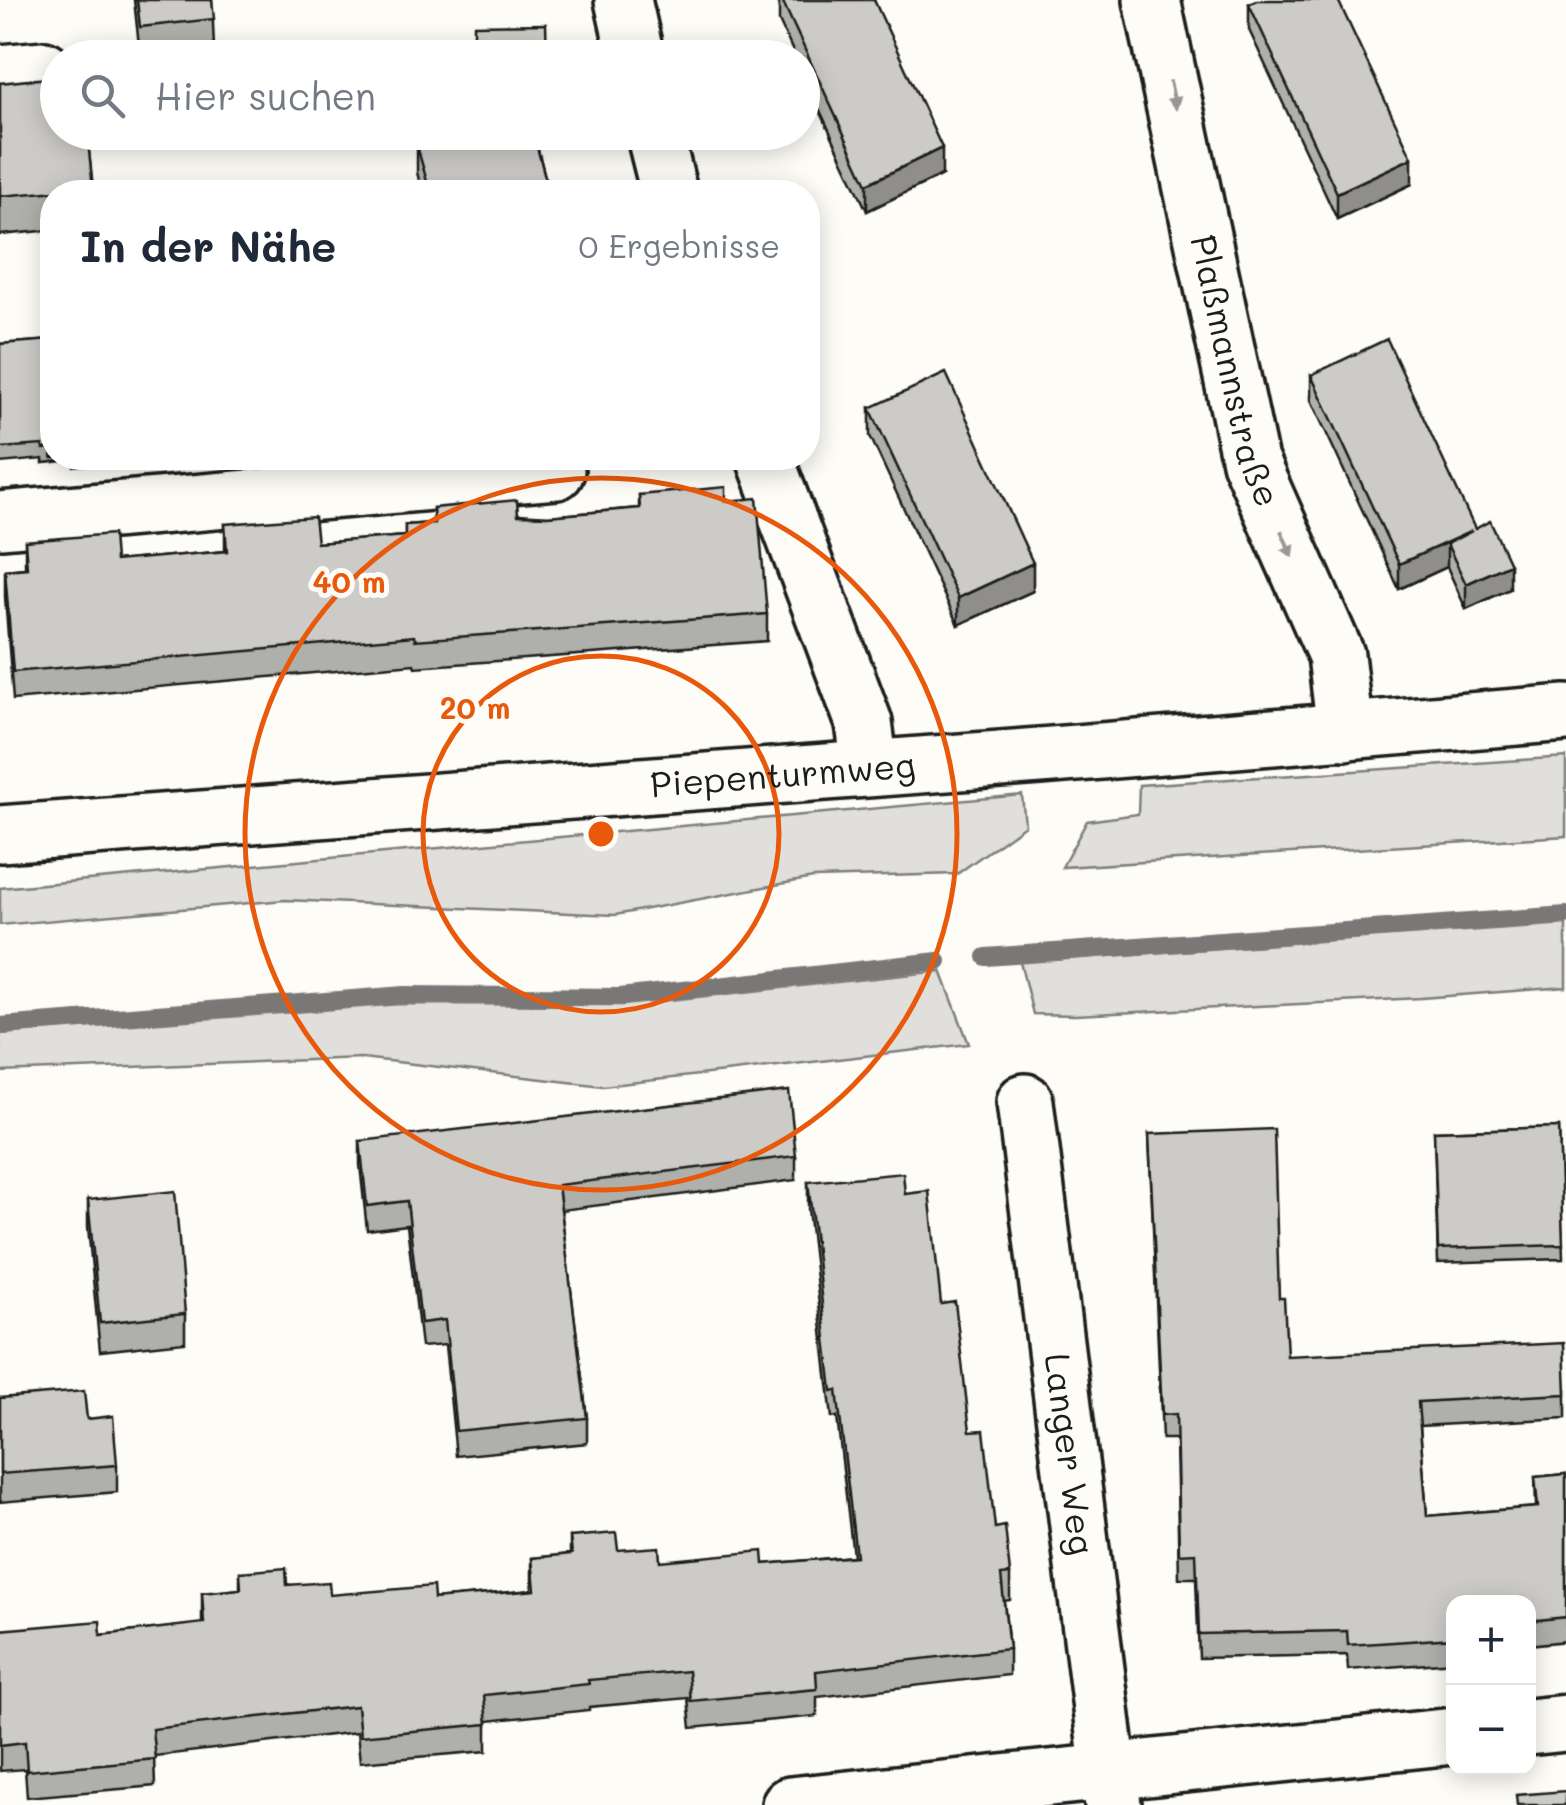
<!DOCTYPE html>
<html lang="de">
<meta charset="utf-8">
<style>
:root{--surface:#fff;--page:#f6f6f7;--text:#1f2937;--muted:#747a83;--line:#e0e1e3}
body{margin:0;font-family:Mali,sans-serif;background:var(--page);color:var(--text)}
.controls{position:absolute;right:30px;bottom:30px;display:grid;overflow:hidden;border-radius:20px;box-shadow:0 5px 25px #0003}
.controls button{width:90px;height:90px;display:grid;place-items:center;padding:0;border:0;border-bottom:2px solid var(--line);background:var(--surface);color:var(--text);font:50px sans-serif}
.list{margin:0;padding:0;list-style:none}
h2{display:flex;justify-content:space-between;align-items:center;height:130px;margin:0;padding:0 40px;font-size:42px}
h2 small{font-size:32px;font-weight:400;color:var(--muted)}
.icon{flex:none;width:55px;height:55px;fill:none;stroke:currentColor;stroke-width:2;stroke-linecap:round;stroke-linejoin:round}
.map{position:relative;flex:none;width:1566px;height:1805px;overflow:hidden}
.search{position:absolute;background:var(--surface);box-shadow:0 5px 25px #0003;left:40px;top:40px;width:780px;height:110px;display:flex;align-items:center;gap:25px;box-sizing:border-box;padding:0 35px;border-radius:55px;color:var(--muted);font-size:38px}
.panel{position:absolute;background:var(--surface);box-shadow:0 5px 25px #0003;left:40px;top:180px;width:780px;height:290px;border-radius:40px}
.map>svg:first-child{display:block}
.green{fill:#e0dfdb;stroke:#7e7e7c;stroke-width:2.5}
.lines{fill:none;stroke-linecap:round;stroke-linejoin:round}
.stream{stroke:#797876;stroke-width:18}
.minor-casing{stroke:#1c1c1c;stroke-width:62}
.minor{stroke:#fdfcf7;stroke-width:55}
.wall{fill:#afafac;stroke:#1c1c1c;stroke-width:2.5}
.shaded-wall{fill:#8f8e8c;stroke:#1c1c1c;stroke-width:2.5}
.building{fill:#cccbc8;stroke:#1c1c1c;stroke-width:2.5}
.oneway{fill:#989794}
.ring{fill:none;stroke:#e8590c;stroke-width:5}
.labels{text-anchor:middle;stroke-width:10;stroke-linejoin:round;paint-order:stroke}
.street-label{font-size:35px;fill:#1c1c1c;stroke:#fdfcf7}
.centre{fill:#e8590c;stroke:#fdfcf7;stroke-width:5}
.ring-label{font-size:30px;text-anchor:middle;font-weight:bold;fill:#e8590c;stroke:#fdfcf7;stroke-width:10;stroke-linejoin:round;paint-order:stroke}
</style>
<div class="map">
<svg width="1566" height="1805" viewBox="0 0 1566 1805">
<rect width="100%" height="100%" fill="#fdfcf7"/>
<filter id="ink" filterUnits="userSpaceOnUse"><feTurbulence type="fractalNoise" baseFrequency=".01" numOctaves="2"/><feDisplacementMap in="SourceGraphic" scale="20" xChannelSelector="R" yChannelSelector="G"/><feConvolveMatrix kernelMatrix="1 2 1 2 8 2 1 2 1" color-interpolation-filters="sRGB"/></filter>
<g filter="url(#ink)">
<!-- green -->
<g class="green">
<path d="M1566,757V836L1062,867L1087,821L1138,814L1139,785Z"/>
<path d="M1022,795L1025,825L957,874L813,878L615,915L285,900L0,925V888Z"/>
<path d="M1566,924V987L1421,998L1075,1015L1033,1014L1020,962Z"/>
<path d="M941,971L969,1044L603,1086L362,1058L0,1072V1034L401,1004L622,1005Z"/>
</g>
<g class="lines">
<!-- stream -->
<g class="stream">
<path d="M986,957L1566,915"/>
<path d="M0,1026L405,995L620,997L938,961"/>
</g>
<defs>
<g id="minor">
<path d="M623,0L636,58"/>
<path id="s1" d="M1152,0L1250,461L1336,655L1345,732"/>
<path d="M0,73L44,69"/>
<path d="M654,132L669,192"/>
<path d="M765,458L864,723L870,768"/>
<path d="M0,520L556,471"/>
<path id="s2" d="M0,834L1040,756L1566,713"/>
<path id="s3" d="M1025,1102L1113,1805"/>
<path d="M1528,1727L1566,1723"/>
<path d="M790,1805L1454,1736"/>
</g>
</defs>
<!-- minor casing -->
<use href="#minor" class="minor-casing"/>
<!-- minor -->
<use href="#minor" class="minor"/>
</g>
<!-- wall -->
<g class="wall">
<path d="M134,0H212L214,47L140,55Z"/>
<path d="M779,0H874L942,175L867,211L802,72V58H796L779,21Z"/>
<path d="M1249,4L1412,184L1337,219L1249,30Z"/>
<path d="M0,83L87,132L93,192H52V230L0,235Z"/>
<path d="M441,132H547V142H536L549,192H422L417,172V146L441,139Z"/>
<path d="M52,340V458H140V460L74,466V460L43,463V459L0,463V344Z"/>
<path d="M1311,375L1475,529L1510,589L1466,609L1447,567L1399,589L1311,400Z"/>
<path d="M870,408L1033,591L958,625L870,436Z"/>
<path d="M639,495L726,501L767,614V641L415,667L414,664L13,700L5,597V570L25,568V541L115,561L225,551V524L317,543L405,536V525L433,523V508L548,516L639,508Z"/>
<path d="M1559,1127L1563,1259L1438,1263L1434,1131Z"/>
<path d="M1149,1134L1279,1298L1287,1356L1566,1389V1418L1420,1426L1427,1516L1536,1507L1535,1477L1566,1474V1641L1528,1645V1602H1454V1662L1348,1670L1347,1655L1199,1658L1196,1578H1179L1176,1439H1162Z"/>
<path d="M360,1141L796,1156V1180L561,1210L587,1418V1443L456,1456L445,1345L421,1347L407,1225L367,1230L360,1165Z"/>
<path d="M808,1182L905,1194L941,1304L970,1431L995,1528L1010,1574V1600L1004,1601L1009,1649V1675L817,1697V1716L691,1728L688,1698L589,1707V1710L487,1721V1751L360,1762L357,1732L154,1756L155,1786L27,1797L25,1769L0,1771V1630L101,1635L202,1624V1593L240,1589V1572L330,1595L434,1599L532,1590V1558L570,1554V1537L660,1561L764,1564L853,1556L837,1417L832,1418L808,1209Z"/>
<path d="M88,1200L185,1314V1342L100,1351L88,1227Z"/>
<path d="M0,1398L87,1419L117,1465V1492L0,1502Z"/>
</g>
<!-- shaded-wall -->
<g class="shaded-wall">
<path d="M942,148V175L867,211V184Z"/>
<path d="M1412,158V184L1337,219V193Z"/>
<path d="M1472,531L1447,544V567L1399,589V564Z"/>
<path d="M1033,563V591L958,625V598Z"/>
<path d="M1510,564V589L1466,609V584Z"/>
</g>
<!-- building -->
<g class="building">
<path d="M137,0H212L214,19L140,27Z"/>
<path d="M782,0H874L942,148L867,184Z"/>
<path d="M1257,0H1338L1412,158L1337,193L1249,4Z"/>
<path d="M546,24L547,58H474V25Z"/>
<path d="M58,77V132H87L93,188L0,196V83Z"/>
<path d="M441,132H533L549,192H430L417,146L441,139Z"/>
<path d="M1387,339L1475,529L1490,521L1510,564L1466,584L1447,544L1472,531L1399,564L1311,375Z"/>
<path d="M52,340V448L43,449V445L0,448V344Z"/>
<path d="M946,373L1033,563L958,598L870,408Z"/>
<path d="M726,487V501L757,498L767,614L415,640L414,636L13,672L5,570L27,568L25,541L113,534L115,561L227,551L225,524L314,517L317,543L405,536V525L434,523L433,508L517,500L518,515L548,516L640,508L639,495Z"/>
<path d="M789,1091L796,1156L558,1185L587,1418L456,1431L445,1320L421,1323L407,1201L367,1206L360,1141Z"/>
<path d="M1559,1127L1563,1245L1438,1249L1434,1131Z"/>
<path d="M1274,1129L1279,1298H1284L1287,1356L1564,1343L1566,1394L1418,1402L1427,1516L1538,1507L1535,1477L1566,1474V1617L1528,1621V1602H1454V1638L1348,1645L1347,1631L1199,1634L1196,1553L1179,1554L1176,1414L1162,1415L1149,1134Z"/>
<path d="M903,1173L905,1194L929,1191L941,1304L955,1302L970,1431L984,1430L995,1528L1005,1526L1010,1574L1001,1575L1009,1649L816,1671L817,1689L691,1701L688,1671L588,1680L589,1684L484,1695L487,1724L360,1736L357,1706L152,1729L155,1759L27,1771L25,1742L0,1745V1630L100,1621L101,1635L204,1623L202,1593L241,1589L240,1572L286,1568L287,1585L329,1582L330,1595L433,1586L434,1599L535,1590L532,1558L572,1554L570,1537L616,1533L618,1550L659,1547L660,1561L763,1551L764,1564L856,1556L837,1390L832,1391L808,1182Z"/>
<path d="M175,1191L185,1314L100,1323L88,1200Z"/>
<path d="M84,1391L87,1419L113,1416L117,1465L0,1474V1398Z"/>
<path d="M1566,1791V1805H1517L1516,1795Z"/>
</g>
<!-- one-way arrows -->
<defs><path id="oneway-solid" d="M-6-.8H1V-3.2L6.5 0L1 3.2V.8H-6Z" transform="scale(2.5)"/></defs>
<g class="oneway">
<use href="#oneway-solid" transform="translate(1173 95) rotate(78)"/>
<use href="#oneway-solid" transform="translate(1287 544) rotate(66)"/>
</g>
</g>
<!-- distance rings -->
<g class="ring">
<circle cx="601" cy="834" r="178"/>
<circle cx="601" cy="834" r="356"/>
</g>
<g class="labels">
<!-- street labels -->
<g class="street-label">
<text dy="12" stroke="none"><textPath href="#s1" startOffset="380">Plaßmannstraße</textPath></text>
<text dy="12" stroke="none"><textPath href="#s2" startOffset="785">Piepenturmweg</textPath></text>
<text dy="12" stroke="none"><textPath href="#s3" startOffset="355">Langer Weg</textPath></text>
</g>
</g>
<circle cx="601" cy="834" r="15" class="centre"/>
<g class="ring-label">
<text x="349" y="593">40 m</text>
<text x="475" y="719">20 m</text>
</g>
</svg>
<div class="controls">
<button>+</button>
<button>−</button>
</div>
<div class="search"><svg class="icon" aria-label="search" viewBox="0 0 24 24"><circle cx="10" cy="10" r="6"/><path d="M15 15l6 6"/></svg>Hier suchen</div>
<section class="panel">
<h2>In der Nähe<small>0 Ergebnisse</small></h2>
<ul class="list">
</ul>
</section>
</div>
